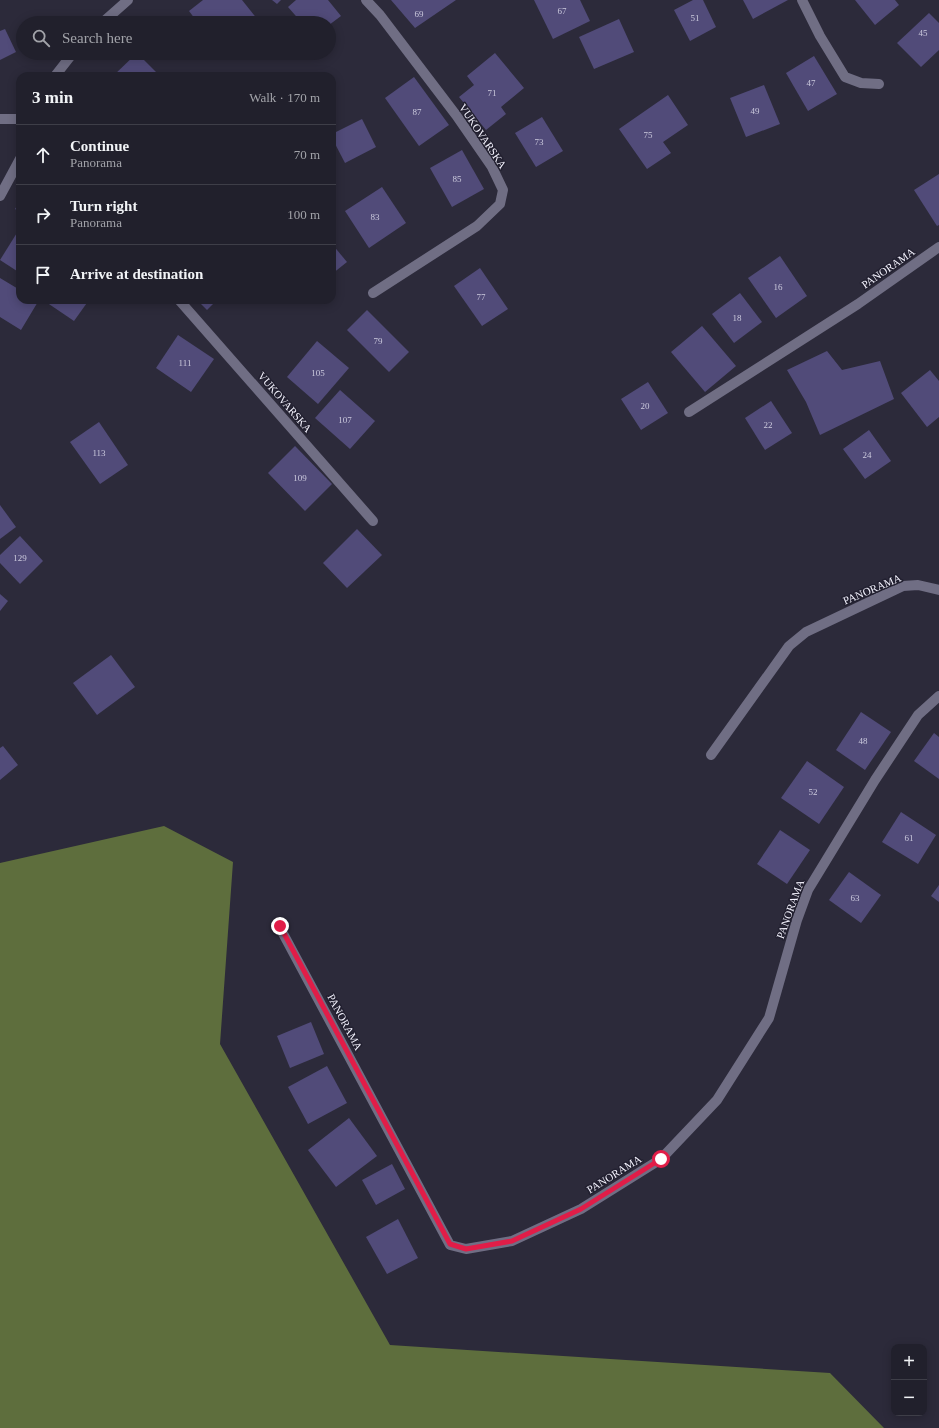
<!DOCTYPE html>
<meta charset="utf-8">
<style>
:root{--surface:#21202c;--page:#292834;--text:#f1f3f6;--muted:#a2a3a9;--line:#3e3e48}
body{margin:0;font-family:Georgia,serif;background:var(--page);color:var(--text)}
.controls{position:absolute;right:12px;bottom:12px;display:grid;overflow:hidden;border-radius:8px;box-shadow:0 2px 10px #0003}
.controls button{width:36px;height:36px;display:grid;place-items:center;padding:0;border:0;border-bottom:1px solid var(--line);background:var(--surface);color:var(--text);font:20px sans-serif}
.stop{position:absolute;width:12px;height:12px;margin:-9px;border:3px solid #e11d48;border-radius:50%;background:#fff}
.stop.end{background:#e11d48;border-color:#fff;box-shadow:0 1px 4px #0008}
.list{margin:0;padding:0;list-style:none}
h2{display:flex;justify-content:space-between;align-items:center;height:52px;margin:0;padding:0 16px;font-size:17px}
h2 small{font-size:13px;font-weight:400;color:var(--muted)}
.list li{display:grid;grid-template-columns:26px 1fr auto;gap:12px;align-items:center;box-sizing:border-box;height:60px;padding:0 16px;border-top:1px solid var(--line)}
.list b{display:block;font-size:15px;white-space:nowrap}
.list p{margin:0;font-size:13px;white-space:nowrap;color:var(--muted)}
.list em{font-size:13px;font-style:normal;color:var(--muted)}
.icon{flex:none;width:22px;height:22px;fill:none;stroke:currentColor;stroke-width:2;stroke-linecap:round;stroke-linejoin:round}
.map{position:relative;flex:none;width:939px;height:1428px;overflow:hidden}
.search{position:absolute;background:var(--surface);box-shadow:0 2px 10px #0003;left:16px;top:16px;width:320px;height:44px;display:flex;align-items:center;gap:10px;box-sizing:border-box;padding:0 14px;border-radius:22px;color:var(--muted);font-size:15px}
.panel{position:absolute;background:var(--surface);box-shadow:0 2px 10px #0003;left:16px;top:72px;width:320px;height:232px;border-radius:12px}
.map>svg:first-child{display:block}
.forest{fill:#5e6e3d}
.building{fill:#514b79}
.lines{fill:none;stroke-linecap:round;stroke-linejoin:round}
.street{stroke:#706e84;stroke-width:10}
.route{stroke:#e11d48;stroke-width:5}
.labels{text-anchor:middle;stroke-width:3;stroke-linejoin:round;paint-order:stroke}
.number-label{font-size:9px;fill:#cbc9dd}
.street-label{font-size:11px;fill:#f4f3fe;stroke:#222030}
</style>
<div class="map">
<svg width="939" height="1428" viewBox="0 0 939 1428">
<rect width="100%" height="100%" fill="#2c2a3a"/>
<!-- forest -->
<path class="forest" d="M164,826L233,862L220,1044L390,1345L830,1373L884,1428H0V863Z"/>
<!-- building -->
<g class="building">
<path d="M203,0H242L258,20L254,23H198L189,11Z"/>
<path d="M272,0H281L277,4Z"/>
<path d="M296,0H328L341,16L329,25V23H302L288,7Z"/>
<path d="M391,0H456L415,28Z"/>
<path d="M534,0H580L590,21L553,39Z"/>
<path d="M693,0H703L716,27L690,41L674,10Z"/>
<path d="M743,0H788L753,19Z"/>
<path d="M855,0H895L899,5L875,25Z"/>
<path d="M929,13L939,23V50L921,67L897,43Z"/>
<path d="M619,19L634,52L594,69L579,37Z"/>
<path d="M5,29L16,52L0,60V31Z"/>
<path d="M137,53L160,76H113Z"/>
<path d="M495,53L524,88L501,107L506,114L486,130L459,97L474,85L467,76Z"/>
<path d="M814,56L837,94L808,111L786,73Z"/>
<path d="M414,77L449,125L419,146L385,98Z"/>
<path d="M764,85L780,124L746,137L730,98Z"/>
<path d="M668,95L688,125L663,142L671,153L647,169L619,129Z"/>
<path d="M542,117L563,151L536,167L515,133Z"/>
<path d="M362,119L376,147L345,163L332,138V134Z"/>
<path d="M462,150L484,189L452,207L430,168Z"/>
<path d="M939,174V225L937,226L914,190Z"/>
<path d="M382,187L406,223L369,248L345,211Z"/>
<path d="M20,201V212L15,209Z"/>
<path d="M20,228V273L0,260Z"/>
<path d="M332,244L347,262L332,274Z"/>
<path d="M780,256L807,296L776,318L748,278Z"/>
<path d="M480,268L508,309L482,326L454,286Z"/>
<path d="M0,278L20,290V300H39L21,330L0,317Z"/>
<path d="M740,293L762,322L734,343L712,314Z"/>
<path d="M43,300H89L74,321Z"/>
<path d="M197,300H217L207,310Z"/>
<path d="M367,310L409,352L389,372L347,330Z"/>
<path d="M702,326L736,366L705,392L671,352Z"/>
<path d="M178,335L214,359L191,392L156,368Z"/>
<path d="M317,341L349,368L318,404L287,377Z"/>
<path d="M827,351L842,370L880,361L894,399L820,435L806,402L787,370Z"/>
<path d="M930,370L939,381V417L927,427L901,393Z"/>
<path d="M648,382L668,413L641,430L621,399Z"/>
<path d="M340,390L375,421L350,449L315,418Z"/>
<path d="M771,401L792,433L765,450L745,418Z"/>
<path d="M99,422L128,465L100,484L70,442Z"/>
<path d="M869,430L891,461L865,479L843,449Z"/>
<path d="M295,446L332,484L305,511L268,473Z"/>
<path d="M0,505L16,527L0,539Z"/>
<path d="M357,529L382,555L347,588L323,563Z"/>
<path d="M20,536L43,561L20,584L0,563V555Z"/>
<path d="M0,594L8,601L0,611Z"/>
<path d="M111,655L135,687L97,715L73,683Z"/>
<path d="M861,712L891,732L865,770L836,750Z"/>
<path d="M934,733L939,737V779L914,761Z"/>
<path d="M3,746L18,765L0,780V748Z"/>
<path d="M807,761L844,787L819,824L781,798Z"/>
<path d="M901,812L936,835L918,864L882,842Z"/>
<path d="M780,830L810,850L787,884L757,864Z"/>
<path d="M849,872L881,895L861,923L829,900Z"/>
<path d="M939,885V902L931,896Z"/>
<path d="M311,1022L324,1054L290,1068L277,1036Z"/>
<path d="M327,1066L347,1103L308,1124L288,1087Z"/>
<path d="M349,1118L377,1156L336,1187L308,1150Z"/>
<path d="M392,1164L405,1189L376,1205L362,1180Z"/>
<path d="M398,1219L418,1258L387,1274L366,1237Z"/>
</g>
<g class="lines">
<!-- street -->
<g class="street">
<path d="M366,0L380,15L456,115L492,167L503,190L500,204L477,226L373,293"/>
<path d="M802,0L820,36L845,77L861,83L879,84"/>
<path d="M102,23L128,0"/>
<path d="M55,76L73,53"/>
<path d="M0,119H20"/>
<path d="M0,196L20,159"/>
<path d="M179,300L373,521"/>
<path d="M689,412L858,304L939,247"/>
<path d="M711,755L789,646L806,632L903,586L918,585L939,590"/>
<path d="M279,926L450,1245L466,1249L512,1241L581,1209L661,1159L717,1100L769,1018L797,920L808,890L875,780L918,715L939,696"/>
</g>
</g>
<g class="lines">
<!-- route -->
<path class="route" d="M280,926L450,1244L466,1249L512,1241L581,1209L661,1159"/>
</g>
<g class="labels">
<!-- number labels -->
<g class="number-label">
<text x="562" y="14">67</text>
<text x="419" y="17">69</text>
<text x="695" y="21">51</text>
<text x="923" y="36">45</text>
<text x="811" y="86">47</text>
<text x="492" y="96">71</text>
<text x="755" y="114">49</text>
<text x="417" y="115">87</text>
<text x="648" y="138">75</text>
<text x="539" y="145">73</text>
<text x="457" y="182">85</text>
<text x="375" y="220">83</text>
<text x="778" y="290">16</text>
<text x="481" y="300">77</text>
<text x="737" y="321">18</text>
<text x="378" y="344">79</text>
<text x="185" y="366">111</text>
<text x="318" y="376">105</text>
<text x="645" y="409">20</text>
<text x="345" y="423">107</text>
<text x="768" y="428">22</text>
<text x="99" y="456">113</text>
<text x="867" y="458">24</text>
<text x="300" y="481">109</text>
<text x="20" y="561">129</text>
<text x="863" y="744">48</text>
<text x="813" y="795">52</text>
<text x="909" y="841">61</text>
<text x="855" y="901">63</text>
</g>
<!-- street labels -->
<g class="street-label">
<text transform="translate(483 136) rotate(56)" y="4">VUKOVARSKA</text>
<text transform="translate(888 268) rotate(-35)" y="4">PANORAMA</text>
<text transform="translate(285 402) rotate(49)" y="4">VUKOVARSKA</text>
<text transform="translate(872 589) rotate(-23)" y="4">PANORAMA</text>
<text transform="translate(790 909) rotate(-70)" y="4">PANORAMA</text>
<text transform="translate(345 1022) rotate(62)" y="4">PANORAMA</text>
<text transform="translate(614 1174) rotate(-32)" y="4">PANORAMA</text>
</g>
</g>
</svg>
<div class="controls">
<button>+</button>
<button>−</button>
</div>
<div class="stop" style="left:661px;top:1159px"></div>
<div class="stop end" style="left:280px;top:926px"></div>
<div class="search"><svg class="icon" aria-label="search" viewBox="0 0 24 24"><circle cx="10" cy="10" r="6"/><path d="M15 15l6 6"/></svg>Search here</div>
<section class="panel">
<h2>3 min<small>Walk · 170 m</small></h2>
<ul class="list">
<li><svg class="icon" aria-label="ahead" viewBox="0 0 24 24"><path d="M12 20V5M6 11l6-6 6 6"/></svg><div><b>Continue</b><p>Panorama</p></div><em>70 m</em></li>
<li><svg class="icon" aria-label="right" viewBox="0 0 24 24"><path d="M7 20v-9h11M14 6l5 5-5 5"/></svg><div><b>Turn right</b><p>Panorama</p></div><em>100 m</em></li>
<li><svg class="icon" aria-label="arrive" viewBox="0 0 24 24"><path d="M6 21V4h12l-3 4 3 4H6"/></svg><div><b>Arrive at destination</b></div></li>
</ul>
</section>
</div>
